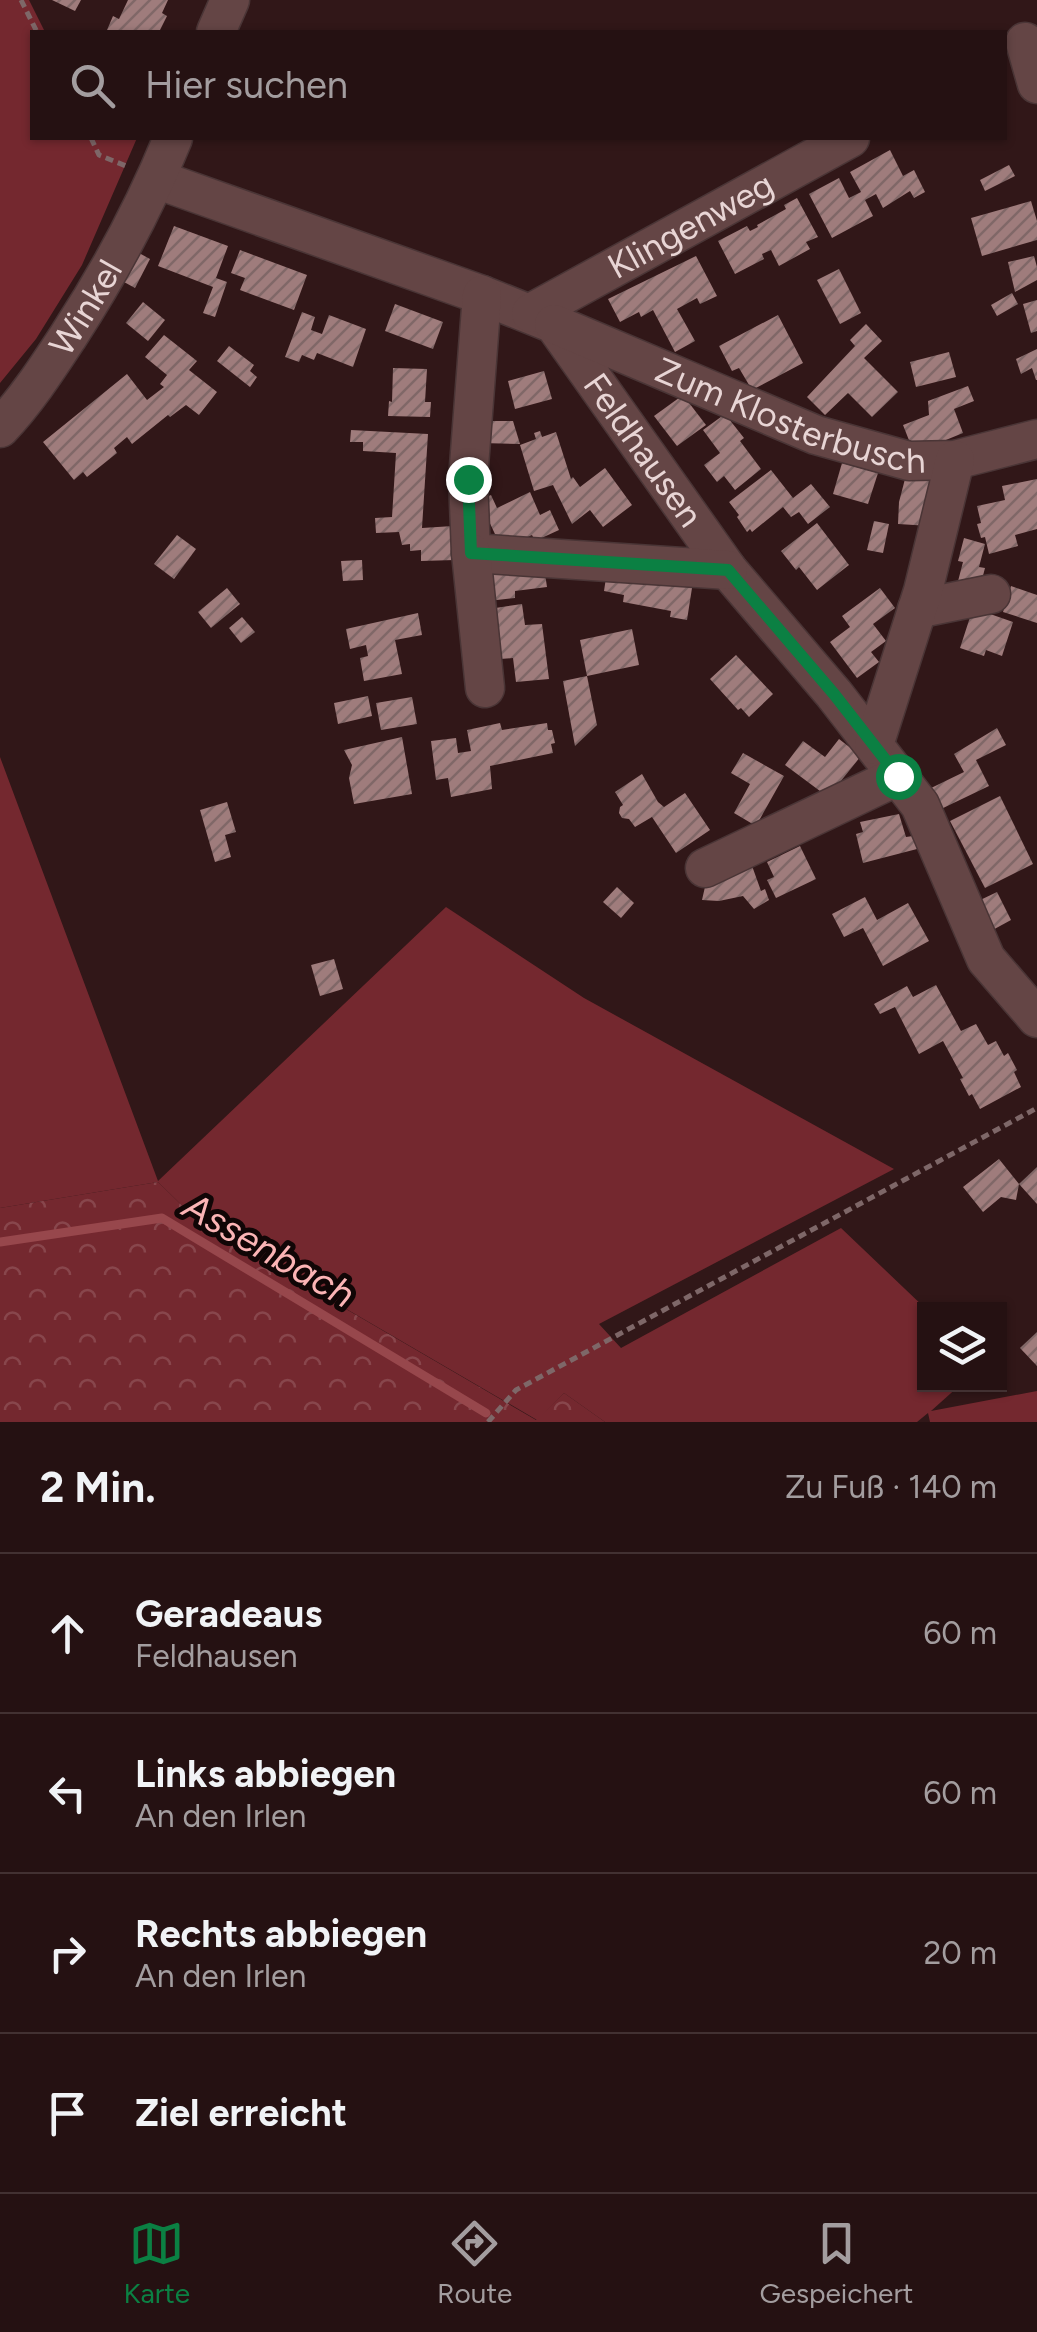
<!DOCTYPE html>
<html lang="de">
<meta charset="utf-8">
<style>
:root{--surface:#251112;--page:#2d1a1b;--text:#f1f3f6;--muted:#a39d9f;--line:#423132;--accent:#0b8043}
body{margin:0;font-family:Figtree,sans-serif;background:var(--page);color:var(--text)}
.controls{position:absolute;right:30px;bottom:30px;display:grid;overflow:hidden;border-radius:0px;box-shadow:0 2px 8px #0004}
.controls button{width:90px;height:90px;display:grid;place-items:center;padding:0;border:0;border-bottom:2px solid var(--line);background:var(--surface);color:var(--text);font:50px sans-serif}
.stop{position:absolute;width:30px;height:30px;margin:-22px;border:8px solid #0b8043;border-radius:50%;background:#fff}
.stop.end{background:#0b8043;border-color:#fff;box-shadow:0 2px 10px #0008}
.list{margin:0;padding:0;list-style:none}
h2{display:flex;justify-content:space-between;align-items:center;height:130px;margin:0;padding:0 40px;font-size:42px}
h2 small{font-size:32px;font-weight:400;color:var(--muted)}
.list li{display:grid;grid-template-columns:65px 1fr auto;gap:30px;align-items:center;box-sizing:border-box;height:160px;padding:0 40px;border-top:2px solid var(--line)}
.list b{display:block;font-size:38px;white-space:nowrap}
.list p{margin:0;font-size:32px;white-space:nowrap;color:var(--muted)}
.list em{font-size:32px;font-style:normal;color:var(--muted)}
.icon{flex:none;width:55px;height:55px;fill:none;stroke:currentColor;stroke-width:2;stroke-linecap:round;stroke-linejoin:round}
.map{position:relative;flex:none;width:1037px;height:1422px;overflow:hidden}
.search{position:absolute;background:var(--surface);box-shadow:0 2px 8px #0004;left:30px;right:30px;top:30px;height:110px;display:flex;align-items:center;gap:25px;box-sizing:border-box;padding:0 35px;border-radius:0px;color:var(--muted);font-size:38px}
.sheet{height:770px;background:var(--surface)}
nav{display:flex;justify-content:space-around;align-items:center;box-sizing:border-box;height:140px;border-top:2px solid var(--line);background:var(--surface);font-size:28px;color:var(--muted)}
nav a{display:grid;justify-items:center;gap:5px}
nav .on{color:var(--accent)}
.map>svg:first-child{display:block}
.grass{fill:#74282f}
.forest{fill:url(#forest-crowns)}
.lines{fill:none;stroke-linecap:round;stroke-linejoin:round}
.stream{stroke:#97474c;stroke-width:9}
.building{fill:url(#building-hatch)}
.minor-casing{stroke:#4a3536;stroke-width:41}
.path{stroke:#7e6768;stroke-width:5;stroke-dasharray:8 5;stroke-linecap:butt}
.minor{stroke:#644545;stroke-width:38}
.route{stroke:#0b8043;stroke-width:12}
.labels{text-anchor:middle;stroke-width:10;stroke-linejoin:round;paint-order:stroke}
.street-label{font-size:35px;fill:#e8d5d5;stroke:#110606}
.water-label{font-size:38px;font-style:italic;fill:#fbb4b5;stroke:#110606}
</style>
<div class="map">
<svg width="1037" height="1422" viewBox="0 0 1037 1422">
<defs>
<pattern id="forest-crowns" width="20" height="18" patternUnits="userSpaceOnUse" patternTransform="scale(2.5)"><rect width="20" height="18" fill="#74282f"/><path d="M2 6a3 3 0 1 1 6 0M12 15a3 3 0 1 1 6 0" fill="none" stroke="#88464c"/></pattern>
<pattern id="building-hatch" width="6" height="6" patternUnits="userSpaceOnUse" patternTransform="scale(2.5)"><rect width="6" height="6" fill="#9f7c7c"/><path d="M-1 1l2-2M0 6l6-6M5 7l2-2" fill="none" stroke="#806767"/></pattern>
</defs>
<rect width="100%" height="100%" fill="#311718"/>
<!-- grass -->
<g class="grass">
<path d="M0,0H29L45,32H32V138H137L82,265L36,339L0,383Z"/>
<path d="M0,757L158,1181L446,907L584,998L894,1169L599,1324L621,1348L841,1228L926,1309L924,1310V1384L960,1385L931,1411L1037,1391V1422H930L928,1413L917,1422H605L564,1393L537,1420L202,1225L158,1182L0,1208Z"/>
</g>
<!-- forest -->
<path class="forest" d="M158,1182L202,1225L536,1420L564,1393L605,1422H0V1208Z"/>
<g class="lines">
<!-- stream -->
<path class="stream" d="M0,1242L162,1218L486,1413"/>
</g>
<!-- building -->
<g class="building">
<path d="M52,0H81L75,11Z"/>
<path d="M128,0H168L162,13L167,16L159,32H112L107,30L113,16L119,19Z"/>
<path d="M890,150L903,176L914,170L925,192L914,198L910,191L883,208L876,194L865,200L873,216L832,238L809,194L839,178L849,198L861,192L850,172Z"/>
<path d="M1009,165L1015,176L985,191L980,180Z"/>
<path d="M797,198L818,237L806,242L810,249L779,266L771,250L762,254L764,259L735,274L718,241L747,226L750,231L758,227L757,225L786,209L784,205Z"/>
<path d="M1031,201L1037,221V240L982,256L971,218Z"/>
<path d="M174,226L228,246L216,278L227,282L215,317L203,313L213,287L158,266Z"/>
<path d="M240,250L307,275L294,310L240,290L245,278L231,273Z"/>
<path d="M139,253L150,259L135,288L124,282Z"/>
<path d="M696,256L717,296L700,304L697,298L677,309L695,341L675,352L653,310L641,317L639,312L620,322L608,299Z"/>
<path d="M1034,256L1037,267V280L1015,292L1008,262Z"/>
<path d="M839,269L861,313L840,324L817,280Z"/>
<path d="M1012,293L1018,304L997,316L991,305Z"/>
<path d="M1037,300V331L1031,333L1023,304Z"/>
<path d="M143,302L165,320L148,341L126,323Z"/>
<path d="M395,304L443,322L433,349L385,331Z"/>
<path d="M302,312L315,317L311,330L322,334L329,315L366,329L353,367L317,353L314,360L302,355L299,362L285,357Z"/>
<path d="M778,315L803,363L752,390L739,368L732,371L719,346Z"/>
<path d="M866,324L882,341L864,358L898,392L872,417L848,393L825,415L807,397L855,346L850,340Z"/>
<path d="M164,335L197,361L189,370L217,392L199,415L186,405L170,417L168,415L132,444L127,437L114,448L117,453L87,477L83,472L74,480L43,442L127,374L147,400L164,387L160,384L167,375L145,357Z"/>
<path d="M229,346L254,365L250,371L257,377L250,387L217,361Z"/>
<path d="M1037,349V380H1036L1032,368L1021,374L1016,359Z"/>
<path d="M949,352L956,377L916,387L910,362Z"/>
<path d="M393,368L427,369L425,402H431L430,417L388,416L389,401L392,402Z"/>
<path d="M544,371L552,399L515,409L508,381Z"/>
<path d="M968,386L974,401L954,409L963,433L914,453L903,425L929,415L928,401Z"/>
<path d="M683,395L706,425L677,446L654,416Z"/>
<path d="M725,414L744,438L740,441L761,469L735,490L724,476L717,482L704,465L720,453L703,430Z"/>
<path d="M483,421H513L520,444L481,443Z"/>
<path d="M351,430L428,434L422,528L453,526L455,560L421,561V550L410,551V544L402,545L399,532L376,533L375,518L392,517L396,453L363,451V442H350Z"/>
<path d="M540,431L542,437L556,432L571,479L573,477L580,487L605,468L632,505L603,527L590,510L572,524L553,485L534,491L520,445L536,439L534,433Z"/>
<path d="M842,463L878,473L868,504L833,494Z"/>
<path d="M771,470L793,498L811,484L830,507L808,524L799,512L791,517L783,507L752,532L750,529L747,532L737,517L739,515L729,502Z"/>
<path d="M905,479L932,481L930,526L898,524L899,502Z"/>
<path d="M1037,479V529L1015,535L1018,546L989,554L985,537L981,538L977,524L981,523L977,506L1005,500L1002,486Z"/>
<path d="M530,492L540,515L550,510L559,530L535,541L532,535L502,549L479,500L491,495L497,508Z"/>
<path d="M874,521L889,524L883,553L867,550Z"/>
<path d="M817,523L849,565L817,590L799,567L796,570L781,551Z"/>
<path d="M177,535L196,549L174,579L154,564Z"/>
<path d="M964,538L985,544L979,567L985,568L979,591L957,585L963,562L958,561Z"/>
<path d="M362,560L363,580L343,581L341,561Z"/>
<path d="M544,567L547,587L515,591V598L488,601L484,570Z"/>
<path d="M607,571L692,588L687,620L670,617L671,611L623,602L624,595L604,591Z"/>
<path d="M1011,586L1037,595V623L1003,612Z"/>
<path d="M227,588L240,604L211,628L198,612Z"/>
<path d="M880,588L895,608L873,624L886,641L871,652L879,662L857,678L830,642L850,627L842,616Z"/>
<path d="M522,604L525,625L542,624L549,679L516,682L513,658L500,659L489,609Z"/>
<path d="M973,608L1013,622L1002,656L986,650L984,656L960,648Z"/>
<path d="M418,613L422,635L395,640L402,674L364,681L360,658L368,656L366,645L350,649L346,629Z"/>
<path d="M242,617L255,632L241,643L229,628Z"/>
<path d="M632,629L639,665L587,676L580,640Z"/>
<path d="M736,655L773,694L749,717L741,708L738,710L710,679Z"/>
<path d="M587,676L597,725L575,746L563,681Z"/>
<path d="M368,696L372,716L338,724L334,703Z"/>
<path d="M412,697L417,724L381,730L376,703Z"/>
<path d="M500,723L502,730L547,723L548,730H552L555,743L551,744L553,753L490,766L492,789L451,797L448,778L436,780L431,741L456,738L458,753L471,751L467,730Z"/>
<path d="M997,728L1006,745L976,760L989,786L939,810L929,789L964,772L954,754Z"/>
<path d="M402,737L412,794L354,804L349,778L352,765L344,750Z"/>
<path d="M839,739L861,756L828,797L785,765L803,741L825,757Z"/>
<path d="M743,753L784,776L756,826L734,813L750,784L731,773Z"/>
<path d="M642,774L658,802L664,807L685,793L710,830L676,853L652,817L635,827L629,819L622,818L619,813L620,807L623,805L615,792Z"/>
<path d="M1000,796L1033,864L985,888L950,821Z"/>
<path d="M227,802L236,832L225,835L231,857L215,862L200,810Z"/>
<path d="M899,814L906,837L913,836L917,849L863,863L856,834L863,832L860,822Z"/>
<path d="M800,846L816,879L776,898L767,880L774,877L767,862Z"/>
<path d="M751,863L761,891L765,889L769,900L754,909L743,896L719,901L702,900L707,878Z"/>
<path d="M617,887L634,903L621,918L603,902Z"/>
<path d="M997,892L1011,920L989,932L974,903Z"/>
<path d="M865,897L877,920L908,903L929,941L883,966L863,928L844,937L832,914Z"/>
<path d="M334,959L343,989L320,996L311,965Z"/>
<path d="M936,985L961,1031L976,1024L988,1045L996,1041L1004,1056L1008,1053L1017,1070L1014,1072L1021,1087L980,1109L972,1094L969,1096L960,1079L963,1078L943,1041L919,1054L895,1007L880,1014L874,1004L907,986L913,997Z"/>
<path d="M999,1159L1019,1184L1016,1200L1001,1197L983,1212L963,1187Z"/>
<path d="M1037,1167V1204L1019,1184Z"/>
<path d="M1037,1332V1366L1020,1348Z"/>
</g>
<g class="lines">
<defs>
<g id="minor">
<path d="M216,32L230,0"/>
<path d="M1025,42L1037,84"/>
<path id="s1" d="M156,179L482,295L554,324L728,570L834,694L920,805L986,959L1037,1018"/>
<path d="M482,295L468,479L471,553L728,570"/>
<path id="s2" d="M531,313L850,138"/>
<path id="s3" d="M554,324L816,435L909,461L955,460L1037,439"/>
<path id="s4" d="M0,428C26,401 48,367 69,335C110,272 145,207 173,138"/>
<path d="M471,553L485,688"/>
<path d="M917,609L991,594"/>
<path d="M874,745L923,591L955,460"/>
<path d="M705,868L898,776"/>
</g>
</defs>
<!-- minor casing -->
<use href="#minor" class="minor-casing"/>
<!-- path -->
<g class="path">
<path d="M21,0L37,32"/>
<path d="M91,138L99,155L126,166"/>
<path d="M488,1422L516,1390L1037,1108"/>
</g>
<!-- minor -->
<use href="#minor" class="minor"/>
</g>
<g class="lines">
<!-- route -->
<path class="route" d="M468,479L471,553L728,570L834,694L898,776"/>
</g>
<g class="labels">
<!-- street labels -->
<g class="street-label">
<text dy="12" stroke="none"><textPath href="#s2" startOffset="182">Klingenweg</textPath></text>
<text dy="12" stroke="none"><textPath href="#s4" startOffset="148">Winkel</textPath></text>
<text dy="12" stroke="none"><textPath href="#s3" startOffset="255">Zum Klosterbusch</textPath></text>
<text dy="12" stroke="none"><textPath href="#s1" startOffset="578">Feldhausen</textPath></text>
</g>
<!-- water labels -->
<g class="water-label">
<text transform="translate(269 1250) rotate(30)" y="13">Assenbach</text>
</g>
</g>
</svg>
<div class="controls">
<button><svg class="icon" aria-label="layers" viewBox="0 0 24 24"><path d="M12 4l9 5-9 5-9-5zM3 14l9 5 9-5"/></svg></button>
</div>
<div class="stop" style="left:898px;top:776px"></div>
<div class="stop end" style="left:468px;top:479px"></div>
<div class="search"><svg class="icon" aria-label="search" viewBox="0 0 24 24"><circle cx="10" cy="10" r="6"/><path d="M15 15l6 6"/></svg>Hier suchen</div>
</div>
<section class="sheet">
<h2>2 Min.<small>Zu Fuß · 140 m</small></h2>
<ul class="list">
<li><svg class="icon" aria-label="ahead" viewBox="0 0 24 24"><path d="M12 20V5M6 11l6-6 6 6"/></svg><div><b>Geradeaus</b><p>Feldhausen</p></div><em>60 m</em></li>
<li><svg class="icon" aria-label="left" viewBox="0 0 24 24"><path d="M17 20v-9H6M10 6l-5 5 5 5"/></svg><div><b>Links abbiegen</b><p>An den Irlen</p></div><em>60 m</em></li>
<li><svg class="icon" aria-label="right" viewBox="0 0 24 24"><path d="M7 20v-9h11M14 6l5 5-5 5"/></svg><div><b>Rechts abbiegen</b><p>An den Irlen</p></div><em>20 m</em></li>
<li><svg class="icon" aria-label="arrive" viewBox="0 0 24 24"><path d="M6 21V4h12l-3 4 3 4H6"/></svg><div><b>Ziel erreicht</b></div></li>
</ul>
</section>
<nav>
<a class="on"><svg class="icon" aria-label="map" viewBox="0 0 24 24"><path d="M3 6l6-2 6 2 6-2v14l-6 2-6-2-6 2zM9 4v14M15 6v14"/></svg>Karte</a>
<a><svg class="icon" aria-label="directions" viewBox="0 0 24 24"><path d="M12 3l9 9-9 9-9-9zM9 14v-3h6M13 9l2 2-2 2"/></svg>Route</a>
<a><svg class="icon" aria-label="saved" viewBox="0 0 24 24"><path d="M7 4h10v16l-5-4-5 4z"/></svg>Gespeichert</a>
</nav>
